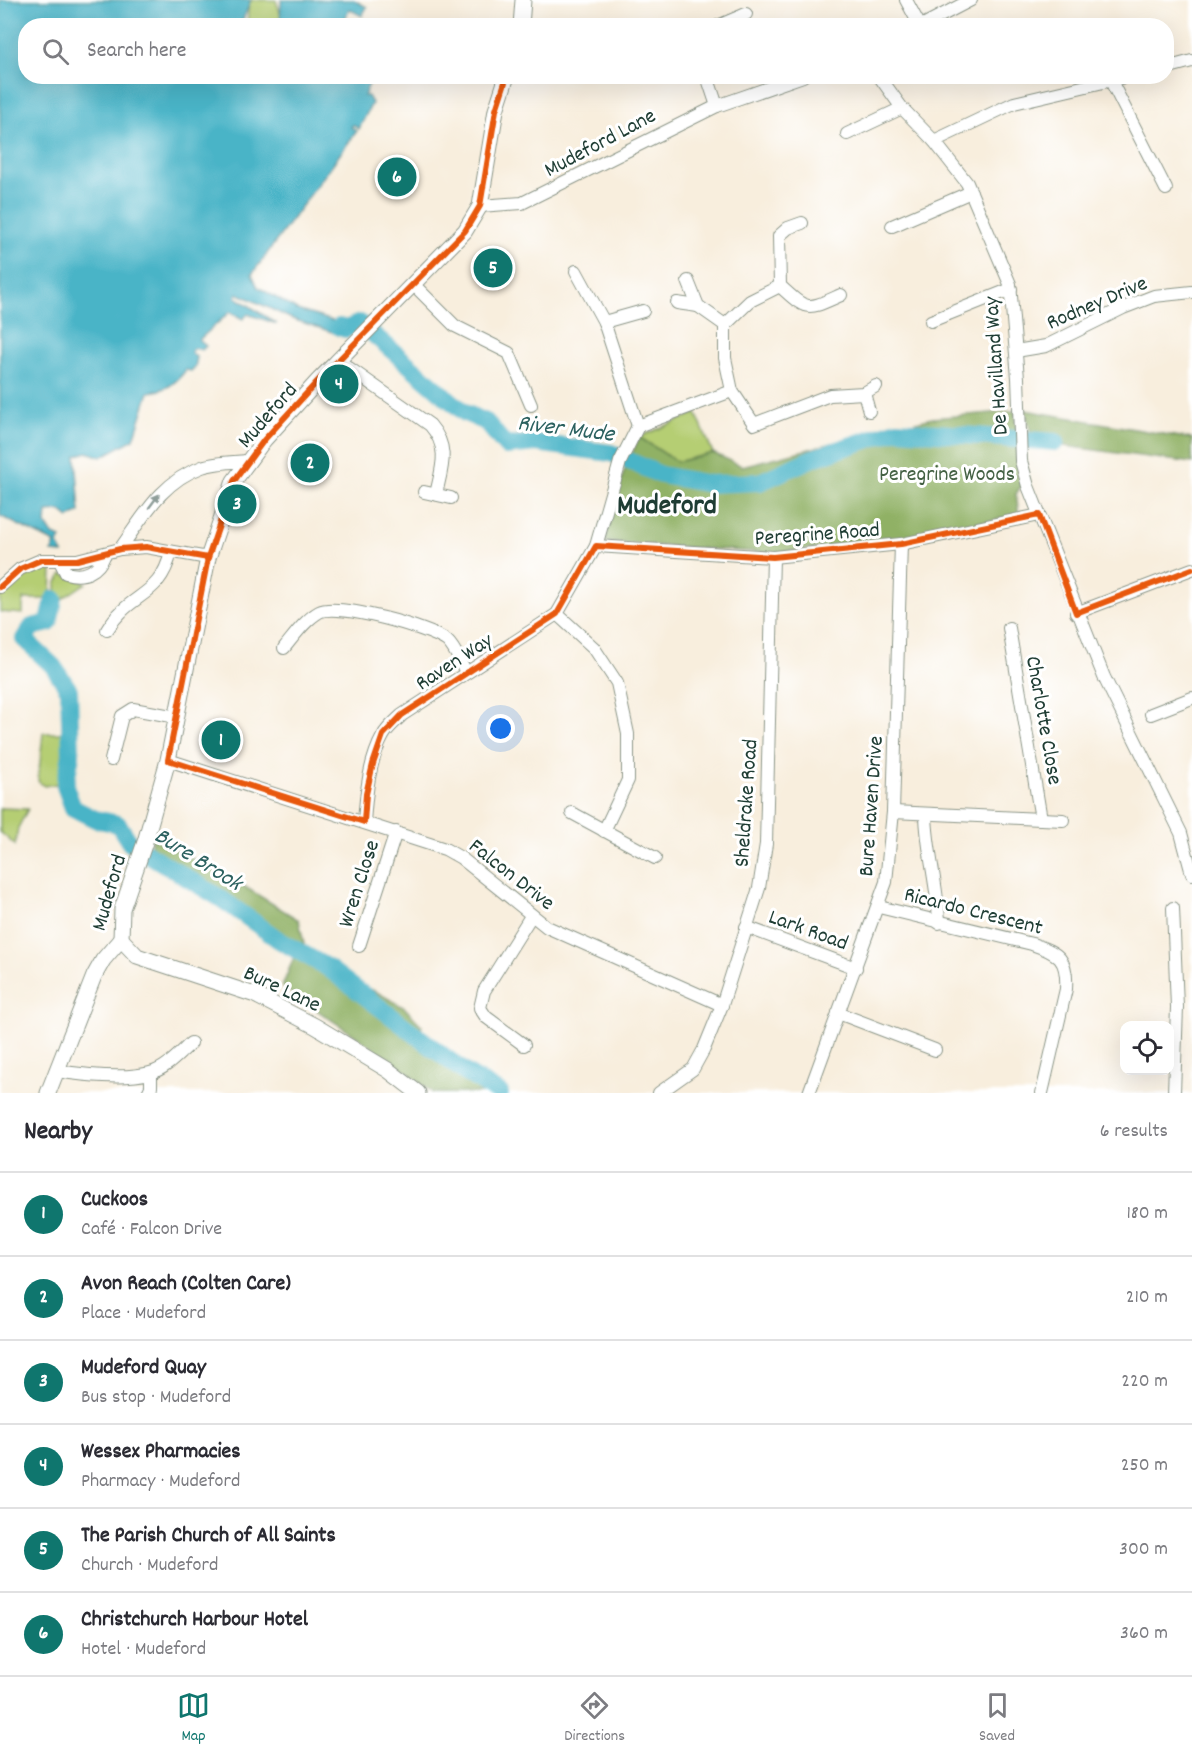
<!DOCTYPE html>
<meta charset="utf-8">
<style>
:root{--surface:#fff;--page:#f2f2f3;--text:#2b2b33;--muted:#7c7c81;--line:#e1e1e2;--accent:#0f766e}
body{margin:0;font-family:Dekko,sans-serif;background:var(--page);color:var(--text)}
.controls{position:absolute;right:18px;bottom:18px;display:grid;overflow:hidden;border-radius:12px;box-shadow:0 6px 24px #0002}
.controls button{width:54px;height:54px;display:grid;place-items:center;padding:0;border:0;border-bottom:2px solid var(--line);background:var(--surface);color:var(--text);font:30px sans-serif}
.you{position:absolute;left:501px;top:729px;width:21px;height:21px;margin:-15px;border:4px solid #fff;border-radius:50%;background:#1a73e8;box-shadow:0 0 0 9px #1a73e833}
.badge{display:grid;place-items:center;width:39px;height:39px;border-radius:50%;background:var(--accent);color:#fff;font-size:20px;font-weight:700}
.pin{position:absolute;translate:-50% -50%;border:3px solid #fff;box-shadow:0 2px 6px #0006}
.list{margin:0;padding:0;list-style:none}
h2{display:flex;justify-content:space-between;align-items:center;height:78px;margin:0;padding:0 24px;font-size:26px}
h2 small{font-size:20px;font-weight:400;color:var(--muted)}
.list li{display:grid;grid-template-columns:39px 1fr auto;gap:18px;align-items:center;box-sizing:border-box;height:84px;padding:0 24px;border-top:2px solid var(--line)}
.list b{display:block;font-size:22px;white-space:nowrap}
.list p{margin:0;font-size:20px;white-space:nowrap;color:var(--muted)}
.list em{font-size:20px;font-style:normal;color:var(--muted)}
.icon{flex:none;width:33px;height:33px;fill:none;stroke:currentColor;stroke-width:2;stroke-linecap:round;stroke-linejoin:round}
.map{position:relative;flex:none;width:1192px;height:1093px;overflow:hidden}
.search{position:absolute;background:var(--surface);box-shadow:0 6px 24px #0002;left:18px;right:18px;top:18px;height:66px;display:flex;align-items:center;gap:15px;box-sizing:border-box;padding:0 21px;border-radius:24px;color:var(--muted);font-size:22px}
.sheet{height:582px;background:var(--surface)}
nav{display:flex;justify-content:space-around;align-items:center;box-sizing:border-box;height:84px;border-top:2px solid var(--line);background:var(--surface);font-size:16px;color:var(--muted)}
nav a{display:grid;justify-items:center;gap:3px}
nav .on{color:var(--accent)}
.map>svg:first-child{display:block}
.green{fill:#b5ce73;stroke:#6a8654;stroke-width:1.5}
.forest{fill:#90b165;stroke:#58774c;stroke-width:1.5}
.water{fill:#49b4c7;stroke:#34787e;stroke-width:1.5}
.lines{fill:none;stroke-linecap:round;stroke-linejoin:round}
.river{stroke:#49b4c7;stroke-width:18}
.minor-casing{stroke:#8c9688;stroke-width:14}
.tertiary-casing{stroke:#8c9688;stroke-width:17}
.minor{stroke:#fff;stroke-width:12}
.tertiary{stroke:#fff;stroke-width:15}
.cycleway-casing{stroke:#fff;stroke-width:10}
.cycleway{stroke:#e8590c;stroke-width:6}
.oneway{fill:#8f9e9a}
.labels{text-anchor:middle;stroke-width:6;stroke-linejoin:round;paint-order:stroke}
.street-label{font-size:22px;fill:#1f3d34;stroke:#fff}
.park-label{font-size:22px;fill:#446144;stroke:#fff}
.water-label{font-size:24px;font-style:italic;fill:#2c6160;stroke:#fff}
.district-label{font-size:28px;font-weight:bold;fill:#1f3d34;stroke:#fff}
</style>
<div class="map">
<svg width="1192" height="1093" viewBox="0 0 1192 1093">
<rect width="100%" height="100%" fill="#fff"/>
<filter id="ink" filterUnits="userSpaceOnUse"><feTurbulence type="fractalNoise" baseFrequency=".0167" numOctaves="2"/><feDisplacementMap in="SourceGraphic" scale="12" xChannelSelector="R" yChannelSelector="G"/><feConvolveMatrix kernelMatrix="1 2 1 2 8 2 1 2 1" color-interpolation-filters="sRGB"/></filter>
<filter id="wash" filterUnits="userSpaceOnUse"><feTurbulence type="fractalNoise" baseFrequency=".008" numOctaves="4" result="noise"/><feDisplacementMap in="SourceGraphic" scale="24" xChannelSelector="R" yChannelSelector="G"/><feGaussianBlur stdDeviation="1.35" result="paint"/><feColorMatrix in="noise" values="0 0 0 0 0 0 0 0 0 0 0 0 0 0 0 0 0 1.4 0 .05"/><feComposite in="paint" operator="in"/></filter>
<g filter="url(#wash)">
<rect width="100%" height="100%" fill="#f8eedd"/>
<!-- green -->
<g class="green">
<path d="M249,0H276L284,25L247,26Z"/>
<path d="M696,413L713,453L677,462L639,437Z"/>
<path d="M45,566H52L51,599H23V614L0,612V594L20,579Z"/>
<path d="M62,574L86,583L62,599H56V584Z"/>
<path d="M43,733H63L62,783L44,786L38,781Z"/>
<path d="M0,808L28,809L18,828L15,845L0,832Z"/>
</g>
<!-- forest -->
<g class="forest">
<path d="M1025,410L1192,439V463L1042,443L1034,447Z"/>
<path d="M1015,411L1022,485L1016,494L1019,515L903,539L773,553L605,542L623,474L639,437L677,462L713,453L742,466L932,418Z"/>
<path d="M152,838L232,879L299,920L305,949L362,987L375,991L405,1008L422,1026L420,1030L485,1082V1090L482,1093H433L393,1061L282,987L298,947L150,852Z"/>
</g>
<!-- water -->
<g class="water">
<path d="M0,0H251L242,22L248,25L26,26V76L372,77L364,96H368L372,103L359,129L353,125L351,127L357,131L252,274L258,287L297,310L343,324L366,318L344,336L292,319L237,293L236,297L277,324L248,314L243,319L230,312L199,340L206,346L202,350L194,348L191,352L197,358L195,367L191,371L186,370C175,384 167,390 149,392L134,439L101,457L87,452L76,456L80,512L69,518L60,511L47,512L46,524L53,535L61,538L58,545L63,553L52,552L55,543L0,516Z"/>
<path d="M281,0H354L367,7L362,16L349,9L343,25H280Z"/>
</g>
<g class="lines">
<!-- river -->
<g class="river">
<path d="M339,327L346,329L360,323L465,413L486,422L506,446L536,443L611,453L661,475L710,484L760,482L813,458L897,430L1056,442"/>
<path d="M54,599L49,623L32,627L24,639L53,666L69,690L71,755L65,786L73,808L95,819L118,824L130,843L220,898L279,940L328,968L466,1073L500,1093"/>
</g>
</g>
</g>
<g filter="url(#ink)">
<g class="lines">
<defs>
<g id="minor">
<path d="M906,0L920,26"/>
<path d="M718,26L746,14"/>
<path d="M921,26L971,0"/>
<path d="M1166,68L1192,61"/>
<path d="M707,76L717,106"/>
<path d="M879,76L902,108L934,141L967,183L1010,284L1018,378L1021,461L1028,486L1104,677L1181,833L1192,874"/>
<path d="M1111,81L1166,189"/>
<path d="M847,134L902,108"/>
<path d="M934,141L1014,103L1129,76"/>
<path d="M480,206L522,203L717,106L803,76"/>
<path d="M802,223L788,228L779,236L780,286L750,301L725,325V358L732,391L754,424L830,395L864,393L876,386"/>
<path d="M892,226L971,192"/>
<path d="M576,271L604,322L638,426"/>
<path d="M688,281L698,306L725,325"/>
<path d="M413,284L455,326L509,353L531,405"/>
<path d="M780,286C808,312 807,310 841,295"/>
<path d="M677,303L698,306"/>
<path d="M931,321L1011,289"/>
<path d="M604,322L643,311"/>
<path d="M1016,351L1046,346L1123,308L1154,296L1192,292"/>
<path d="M339,361L430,425C450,448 442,467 436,494"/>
<path d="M864,393L869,411"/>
<path d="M424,492L451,498"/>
<path d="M596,546L773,557L901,544L1039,515"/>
<path d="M120,549C143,517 162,481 202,467C216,462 234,462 249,461"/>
<path d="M60,561L66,573C84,578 98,572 105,554"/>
<path d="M0,587L20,569L41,560H77L120,549L146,547L208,558"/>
<path d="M1076,613L1192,569"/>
<path d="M557,614L594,648L617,683L628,734V780L604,831"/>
<path d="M107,630C130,591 160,599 171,552"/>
<path d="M284,648C294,636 305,620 319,612C337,602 430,628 447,641C455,648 460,662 466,672"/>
<path d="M1151,714L1192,698"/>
<path d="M111,760L122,716L133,709L177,717"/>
<path d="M168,760L445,849L461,858L547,927L722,1005"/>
<path d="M893,812L1041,819L1009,628"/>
<path d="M572,813L655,858"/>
<path d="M926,815C927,852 938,887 939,923"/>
<path d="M1041,819L1063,820"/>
<path d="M364,822C366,794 369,761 383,736C387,728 396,721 402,715L557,614L596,546L620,462L638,426L732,391"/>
<path d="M879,907L1032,944C1059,953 1068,959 1066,989L1042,1093"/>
<path d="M1173,908L1177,1007L1174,1093"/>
<path d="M746,927L856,968"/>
<path d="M359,946L396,832"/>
<path d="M838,1013L935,1050"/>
<path d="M524,1045L486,1017L480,1008L484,991L531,916"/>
<path d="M57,1071C84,1075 123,1080 150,1073C166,1069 179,1054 191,1043"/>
<path d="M148,1093L151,1087V1073"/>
<path d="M659,1093L693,1069L704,1049L722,1005L759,888L766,844L773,557"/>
<path d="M809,1093L886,882L893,812L901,544"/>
</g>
<g id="tertiary">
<path d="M521,26L523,0"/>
<path d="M121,939L122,909L145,842L168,760L208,558L234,481L264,440L317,382L465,231L480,206L496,110L507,76"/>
<path d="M121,939L137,956L255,995L315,1026L388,1070L418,1093"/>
<path d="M48,1093L94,976L103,960L121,939"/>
</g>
</defs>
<!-- minor casing -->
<use href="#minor" class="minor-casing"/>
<!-- tertiary casing -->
<use href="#tertiary" class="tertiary-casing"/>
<!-- minor -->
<use href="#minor" class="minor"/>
<!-- tertiary -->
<use href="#tertiary" class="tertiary"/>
<defs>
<g id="cycleway">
<path d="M507,76L496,110L480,206L465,231L317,382L264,440L234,481L208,558L168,760L364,822L366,794L373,764L383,735L402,715L557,614L596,546L773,557L901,544L1039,515L1076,613L1192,569"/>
<path d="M0,587L20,569L41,560H77L120,549L146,547L208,558"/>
</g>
</defs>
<!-- cycleway casing -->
<use href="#cycleway" class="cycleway-casing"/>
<!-- cycleway -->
<use href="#cycleway" class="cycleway"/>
</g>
<!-- one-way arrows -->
<defs><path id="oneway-solid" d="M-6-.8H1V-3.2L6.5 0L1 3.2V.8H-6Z" transform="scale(1.5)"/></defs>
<use class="oneway" href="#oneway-solid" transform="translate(154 501) rotate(-53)"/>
</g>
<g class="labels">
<!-- street labels -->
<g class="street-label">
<text transform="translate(599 141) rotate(-28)" y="8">Mudeford Lane</text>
<text transform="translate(1096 301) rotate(-23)" y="8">Rodney Drive</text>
<text transform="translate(994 366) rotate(-94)" y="8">De Havilland Way</text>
<text transform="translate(266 414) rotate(-49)" y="8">Mudeford</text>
<text transform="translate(817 532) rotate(-4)" y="8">Peregrine Road</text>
<text transform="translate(453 660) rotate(-33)" y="8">Raven Way</text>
<text transform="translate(1046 720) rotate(80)" y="8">Charlotte Close</text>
<text transform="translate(744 803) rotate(-86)" y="8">Sheldrake Road</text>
<text transform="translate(869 806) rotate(-86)" y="8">Bure Haven Drive</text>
<text transform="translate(513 873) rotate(38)" y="8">Falcon Drive</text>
<text transform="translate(357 883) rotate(-72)" y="8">Wren Close</text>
<text transform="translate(107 892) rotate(-74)" y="8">Mudeford</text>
<text transform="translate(974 909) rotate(14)" y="8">Ricardo Crescent</text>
<text transform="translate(809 928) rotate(20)" y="8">Lark Road</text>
<text transform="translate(283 987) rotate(25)" y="8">Bure Lane</text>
</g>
<!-- park labels -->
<g class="park-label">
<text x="947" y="480">Peregrine Woods</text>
</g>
<!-- water labels -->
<g class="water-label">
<text transform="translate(566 427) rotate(7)" y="8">River Mude</text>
<text transform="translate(199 858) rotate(32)" y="8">Bure Brook</text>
</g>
<!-- district labels -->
<g class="district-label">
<text x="667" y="513">Mudeford</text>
</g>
</g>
</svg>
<div class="controls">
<button><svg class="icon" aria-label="locate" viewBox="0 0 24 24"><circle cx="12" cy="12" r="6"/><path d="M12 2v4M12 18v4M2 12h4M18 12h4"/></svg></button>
</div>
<div class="you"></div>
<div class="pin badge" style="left:221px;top:740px">1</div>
<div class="pin badge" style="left:310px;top:463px">2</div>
<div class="pin badge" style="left:237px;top:504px">3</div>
<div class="pin badge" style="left:339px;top:384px">4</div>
<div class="pin badge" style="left:493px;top:268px">5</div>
<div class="pin badge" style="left:397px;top:177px">6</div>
<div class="search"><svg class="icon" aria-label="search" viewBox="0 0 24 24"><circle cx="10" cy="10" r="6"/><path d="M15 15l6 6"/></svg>Search here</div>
</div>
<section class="sheet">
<h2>Nearby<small>6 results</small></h2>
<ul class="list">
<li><span class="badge">1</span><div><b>Cuckoos</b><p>Café · Falcon Drive</p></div><em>180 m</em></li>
<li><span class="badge">2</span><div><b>Avon Reach (Colten Care)</b><p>Place · Mudeford</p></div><em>210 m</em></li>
<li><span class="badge">3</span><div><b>Mudeford Quay</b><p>Bus stop · Mudeford</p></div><em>220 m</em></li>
<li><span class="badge">4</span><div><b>Wessex Pharmacies</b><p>Pharmacy · Mudeford</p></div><em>250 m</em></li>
<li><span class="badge">5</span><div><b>The Parish Church of All Saints</b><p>Church · Mudeford</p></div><em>300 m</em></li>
<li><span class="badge">6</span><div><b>Christchurch Harbour Hotel</b><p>Hotel · Mudeford</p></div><em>360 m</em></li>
</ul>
</section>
<nav>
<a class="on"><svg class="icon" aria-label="map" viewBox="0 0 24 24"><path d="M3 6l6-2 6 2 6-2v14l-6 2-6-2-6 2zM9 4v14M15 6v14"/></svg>Map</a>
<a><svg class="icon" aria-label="directions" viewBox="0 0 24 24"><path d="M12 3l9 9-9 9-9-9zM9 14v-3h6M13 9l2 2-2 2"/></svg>Directions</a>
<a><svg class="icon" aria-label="saved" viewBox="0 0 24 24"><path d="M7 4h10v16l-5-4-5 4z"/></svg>Saved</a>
</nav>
